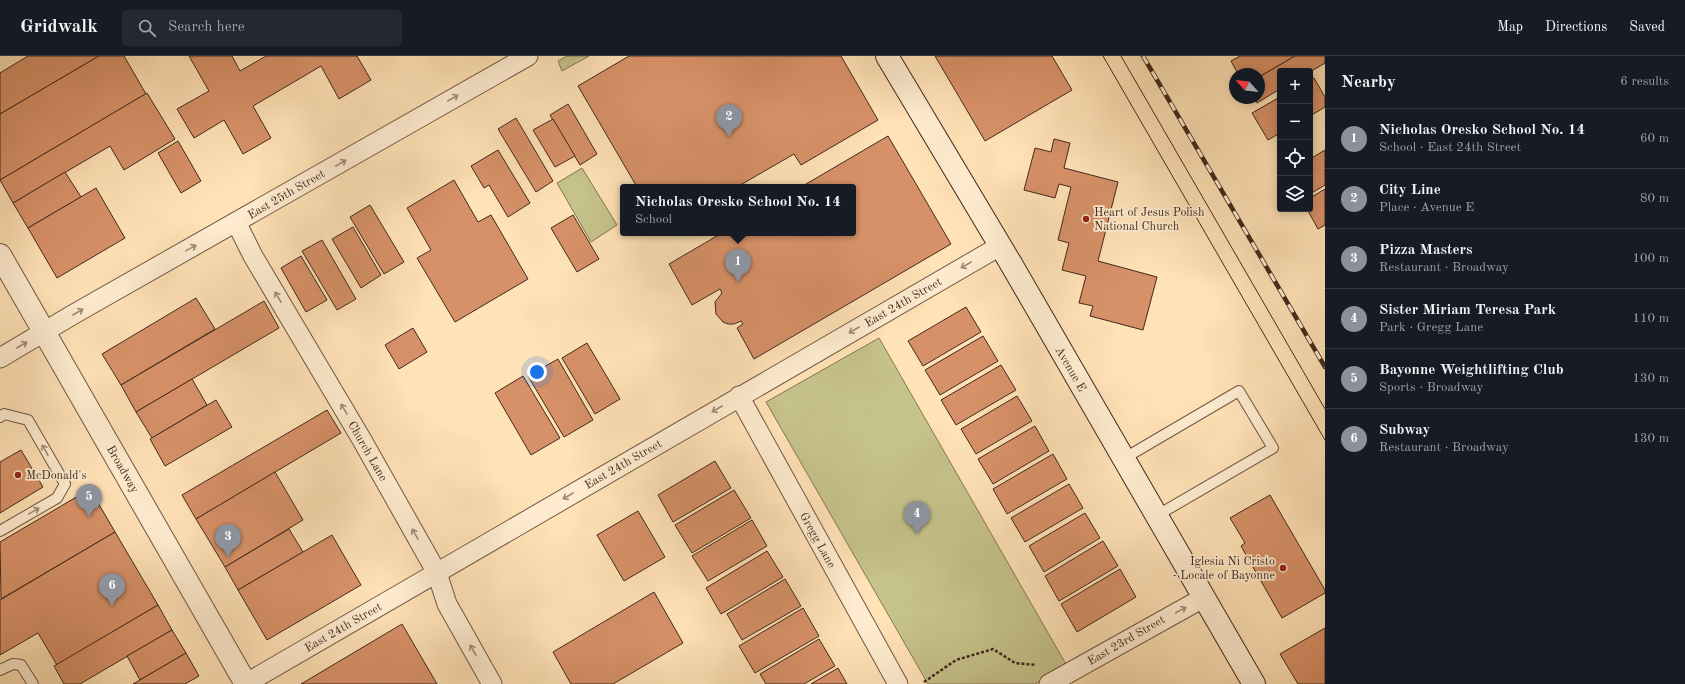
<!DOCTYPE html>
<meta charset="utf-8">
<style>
:root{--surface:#171b24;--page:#242831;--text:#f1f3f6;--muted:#9ea1a6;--line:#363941;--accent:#8c9099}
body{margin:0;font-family:"Old Standard TT",serif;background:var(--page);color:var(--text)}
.controls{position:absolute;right:12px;top:12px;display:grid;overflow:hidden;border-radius:4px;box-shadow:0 2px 10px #0003}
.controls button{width:36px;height:36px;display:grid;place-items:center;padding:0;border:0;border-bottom:1px solid var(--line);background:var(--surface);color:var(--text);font:20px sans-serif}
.compass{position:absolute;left:1229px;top:12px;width:36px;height:36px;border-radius:50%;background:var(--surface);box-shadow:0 2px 10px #0003;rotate:297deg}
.you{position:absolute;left:537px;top:316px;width:14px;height:14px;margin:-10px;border:3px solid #fff;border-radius:50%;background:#1a73e8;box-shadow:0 0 0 6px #1a73e833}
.badge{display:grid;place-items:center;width:26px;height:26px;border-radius:50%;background:var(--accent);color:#fff;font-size:13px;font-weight:700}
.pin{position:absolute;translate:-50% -33px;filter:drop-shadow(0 1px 2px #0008)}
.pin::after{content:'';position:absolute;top:21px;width:14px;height:12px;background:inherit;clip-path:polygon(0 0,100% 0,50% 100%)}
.popup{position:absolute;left:620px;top:128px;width:236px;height:52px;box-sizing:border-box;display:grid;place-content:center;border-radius:4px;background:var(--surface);filter:drop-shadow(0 1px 3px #0005);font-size:13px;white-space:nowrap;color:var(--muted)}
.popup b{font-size:15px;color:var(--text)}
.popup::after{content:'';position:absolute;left:50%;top:100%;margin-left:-8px;border:8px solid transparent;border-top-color:var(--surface)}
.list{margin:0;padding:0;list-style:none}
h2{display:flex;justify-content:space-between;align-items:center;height:52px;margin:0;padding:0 16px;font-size:17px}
h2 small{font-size:13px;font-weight:400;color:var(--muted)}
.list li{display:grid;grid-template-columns:26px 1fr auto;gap:12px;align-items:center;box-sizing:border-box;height:60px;padding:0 16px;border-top:1px solid var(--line)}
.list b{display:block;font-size:15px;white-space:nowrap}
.list p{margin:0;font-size:13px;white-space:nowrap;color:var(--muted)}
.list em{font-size:13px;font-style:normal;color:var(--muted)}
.icon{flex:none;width:22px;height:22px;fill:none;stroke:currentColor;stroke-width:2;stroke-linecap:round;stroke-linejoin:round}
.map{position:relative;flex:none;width:1325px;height:628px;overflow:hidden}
header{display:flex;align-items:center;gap:24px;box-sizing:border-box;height:56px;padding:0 20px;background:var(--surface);border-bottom:1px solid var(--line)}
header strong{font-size:19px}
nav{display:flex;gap:22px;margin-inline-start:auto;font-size:14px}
.search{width:280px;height:36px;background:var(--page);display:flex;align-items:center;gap:10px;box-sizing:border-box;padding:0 14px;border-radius:4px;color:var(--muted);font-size:15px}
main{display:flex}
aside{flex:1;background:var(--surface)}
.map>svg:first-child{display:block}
.green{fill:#c5c28a;stroke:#847554}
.building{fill:#d79168;stroke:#42281d}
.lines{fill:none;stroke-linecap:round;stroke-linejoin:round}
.service-casing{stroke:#715643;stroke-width:12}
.minor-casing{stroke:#715643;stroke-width:21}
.tertiary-casing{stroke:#715643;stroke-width:24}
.secondary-casing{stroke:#42281d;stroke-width:24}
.path{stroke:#42281d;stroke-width:2.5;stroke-dasharray:3 2;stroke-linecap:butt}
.service{stroke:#ffecd0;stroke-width:10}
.minor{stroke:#ffecd0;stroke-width:19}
.tertiary{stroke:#ffecd0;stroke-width:22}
.secondary{stroke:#ffecd0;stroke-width:22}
.tram{stroke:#42281d;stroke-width:1}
.rail-casing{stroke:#42281d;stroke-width:4.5}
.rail{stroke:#ffecd0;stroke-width:3;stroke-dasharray:9;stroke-linecap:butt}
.oneway{stroke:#a08a76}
.poi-dot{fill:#8f2418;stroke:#ffecd0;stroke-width:1.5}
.labels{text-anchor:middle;stroke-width:3.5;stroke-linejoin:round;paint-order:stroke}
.street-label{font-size:12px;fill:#42281d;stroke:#ffecd0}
.poi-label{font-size:12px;fill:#42281d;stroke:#ffecd0;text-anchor:start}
</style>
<header>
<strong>Gridwalk</strong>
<div class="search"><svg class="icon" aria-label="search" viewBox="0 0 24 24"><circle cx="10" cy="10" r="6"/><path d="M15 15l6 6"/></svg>Search here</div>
<nav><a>Map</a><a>Directions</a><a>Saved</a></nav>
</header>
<main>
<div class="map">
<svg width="1325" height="628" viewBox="0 0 1325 628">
<rect width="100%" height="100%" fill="#ffe2b6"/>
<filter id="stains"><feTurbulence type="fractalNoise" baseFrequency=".005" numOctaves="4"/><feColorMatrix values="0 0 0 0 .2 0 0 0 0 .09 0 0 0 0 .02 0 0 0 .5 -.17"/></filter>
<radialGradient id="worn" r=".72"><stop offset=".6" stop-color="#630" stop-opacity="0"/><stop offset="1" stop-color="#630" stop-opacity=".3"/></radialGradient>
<!-- green -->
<g class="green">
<path d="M567,0H589L562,15L558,5Z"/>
<path d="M582,112L617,169L591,186L557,127Z"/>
<path d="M879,282L1067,610L1035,628H928L766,346Z"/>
</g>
<!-- building -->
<g class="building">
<path d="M28,0H99L0,58V17Z"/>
<path d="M99,0H124L146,38L0,124V58Z"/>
<path d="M189,0H232L240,15L266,0H357L371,24L339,43L321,10L253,50L271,82L243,98L224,64L194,82L177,53L209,35Z"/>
<path d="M629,0H841L878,64L801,109L794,98L737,131H637L578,30Z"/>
<path d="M935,0H1052L1072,34L985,85Z"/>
<path d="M1240,0H1295L1259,21V18H1238L1231,5Z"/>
<path d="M1295,0H1325V7L1310,16L1280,15V33L1257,47L1255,42H1259V21Z"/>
<path d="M1314,22L1325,41V51L1310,60V24Z"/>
<path d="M147,37L175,83L124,114L110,90L13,147L0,124Z"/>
<path d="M1280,41V77L1268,84L1252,57Z"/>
<path d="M568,48L597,98L580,109L550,59Z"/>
<path d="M516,62L553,125L536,136L498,73Z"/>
<path d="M553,63L575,100L555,111L533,74Z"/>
<path d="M888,80L951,188L754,303L737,272L743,268L741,265L734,268H728L723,266L716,258L715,246L722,237L720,233L692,249L669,208L722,177H853V131H801Z"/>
<path d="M1054,83L1070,87L1064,112L1118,126L1098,205L1157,221L1143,274L1090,260L1093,250L1079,247L1086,220L1062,214L1069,187L1058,184L1071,131L1059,128L1055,142L1024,134L1035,92L1051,96Z"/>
<path d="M178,85L201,125L181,137L158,97Z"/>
<path d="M498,94L530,147L508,161L489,129L484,132L471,110Z"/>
<path d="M1325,94V129L1310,138V103Z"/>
<path d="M65,116L81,141L28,172L13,147Z"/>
<path d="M454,124L478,166L491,159L528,223L455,266L417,202L431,194L407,152Z"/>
<path d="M96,132L125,182L57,222L28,172Z"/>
<path d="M1325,133V169L1318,173L1307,153H1310V142Z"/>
<path d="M370,149L404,206L384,218L350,161Z"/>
<path d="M573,159L599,203L577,216L551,172Z"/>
<path d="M353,171L381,219L361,232L332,183Z"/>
<path d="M322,184L356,243L337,254L302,195Z"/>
<path d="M301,200L327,244L306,256L281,212Z"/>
<path d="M196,242L215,273L121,329L102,298Z"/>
<path d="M264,245L279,272L136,356L121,329Z"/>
<path d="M966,251L981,276L923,310L908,285Z"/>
<path d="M413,272L427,296L399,313L385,289Z"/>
<path d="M983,280L998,305L940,339L925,314Z"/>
<path d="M587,287L620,343L595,358L562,302Z"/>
<path d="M558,303L593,364L564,381L528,320Z"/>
<path d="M1001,309L1016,334L956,369L941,344Z"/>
<path d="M523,320L560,382L531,399L495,337Z"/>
<path d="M192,323L207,349L152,382L136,356Z"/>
<path d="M1017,340L1032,365L976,398L961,373Z"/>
<path d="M216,344L232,371L165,410L150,383Z"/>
<path d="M327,354L341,377L196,463L182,439Z"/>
<path d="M1035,370L1049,395L993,428L978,403Z"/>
<path d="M21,394L43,431L0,457V406Z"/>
<path d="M1053,398L1067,423L1007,458L993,433Z"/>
<path d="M715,405L731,432L673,466L658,439Z"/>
<path d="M275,416L303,464L225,511L196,463Z"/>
<path d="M1069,428L1083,452L1025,486L1011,462Z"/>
<path d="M90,433L115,476L1,543L0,486Z"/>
<path d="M734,434L751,462L692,497L675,469Z"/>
<path d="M1270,439L1325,534V537L1282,562L1241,490L1245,487L1230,462Z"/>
<path d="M638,455L665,501L624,525L597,479Z"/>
<path d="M1085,457L1100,482L1044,516L1029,490Z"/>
<path d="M752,464L767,490L708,525L692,500Z"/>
<path d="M289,473L303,496L238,534L225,511Z"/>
<path d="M115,476L158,549L57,609L38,577L0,599V544Z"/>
<path d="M332,479L361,529L267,584L238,534Z"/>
<path d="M1103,485L1118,510L1059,545L1045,520Z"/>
<path d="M767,495L783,521L721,558L706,532Z"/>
<path d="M1120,513L1136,541L1077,576L1061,548Z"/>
<path d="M785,523L801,550L742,584L727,558Z"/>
<path d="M654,536L683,587L613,628H571L553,596Z"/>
<path d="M158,549L172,574L80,628H64L54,610Z"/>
<path d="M803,552L819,580L755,617L739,590Z"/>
<path d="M402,568L437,628H301Z"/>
<path d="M1325,572V628H1298L1280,598Z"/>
<path d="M172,574L186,597L140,624L127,600Z"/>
<path d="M819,583L835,610L804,628H766L760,618Z"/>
<path d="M186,597L199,620L185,628H133Z"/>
<path d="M838,612L847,628H811Z"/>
</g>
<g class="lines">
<defs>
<g id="service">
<path d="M0,361L4,358L28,364L65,428L57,442L0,475"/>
<path d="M1123,403L1239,335L1273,392L1156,460"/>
<path d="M0,614L13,608L21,609L33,628"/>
</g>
<g id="minor">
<path d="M236,166L253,200L362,384L437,517L447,548L492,628"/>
<path d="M0,302L74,258L528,0"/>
<path d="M739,340L898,628"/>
<path d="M245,628L1000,190"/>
<path d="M1049,628L1203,542"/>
</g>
<path id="tertiary" d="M0,199L246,628"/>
<path id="secondary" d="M887,0L1010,206L1254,628"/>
</defs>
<!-- service casing -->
<use href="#service" class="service-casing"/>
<!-- minor casing -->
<use href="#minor" class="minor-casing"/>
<!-- tertiary casing -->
<use href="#tertiary" class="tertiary-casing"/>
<!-- secondary casing -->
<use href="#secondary" class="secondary-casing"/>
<!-- path -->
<path class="path" d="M924,626L956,604L993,593L1015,607L1036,609"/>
<!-- service -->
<use href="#service" class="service"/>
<!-- minor -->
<use href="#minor" class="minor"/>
<!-- tertiary -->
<use href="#tertiary" class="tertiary"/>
<!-- secondary -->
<use href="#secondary" class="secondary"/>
<!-- tram -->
<g class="tram">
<path d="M1103,0L1325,384"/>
<path d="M1121,0L1325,353"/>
</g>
<defs>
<path id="rail" d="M1143,0L1325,311"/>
</defs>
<!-- rail casing -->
<use href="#rail" class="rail-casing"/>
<!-- rail -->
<use href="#rail" class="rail"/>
</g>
<!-- one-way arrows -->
<defs><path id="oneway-shaft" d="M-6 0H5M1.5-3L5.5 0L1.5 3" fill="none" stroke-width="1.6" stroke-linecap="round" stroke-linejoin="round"/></defs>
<g class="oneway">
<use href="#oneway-shaft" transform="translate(453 42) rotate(-30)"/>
<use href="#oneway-shaft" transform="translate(341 107) rotate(-30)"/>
<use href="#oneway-shaft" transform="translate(191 192) rotate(-29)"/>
<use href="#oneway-shaft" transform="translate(966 209) rotate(150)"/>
<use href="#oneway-shaft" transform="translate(278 241) rotate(-121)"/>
<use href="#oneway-shaft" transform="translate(78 256) rotate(-30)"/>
<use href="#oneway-shaft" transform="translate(854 274) rotate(150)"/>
<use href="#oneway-shaft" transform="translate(22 289) rotate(-30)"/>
<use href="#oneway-shaft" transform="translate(344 353) rotate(-121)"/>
<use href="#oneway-shaft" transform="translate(717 353) rotate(150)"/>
<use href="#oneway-shaft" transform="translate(45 394) rotate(-119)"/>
<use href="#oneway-shaft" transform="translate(568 440) rotate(150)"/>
<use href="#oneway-shaft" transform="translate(34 455) rotate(-29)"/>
<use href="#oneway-shaft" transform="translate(415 478) rotate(-120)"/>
<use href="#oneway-shaft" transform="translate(1181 554) rotate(-28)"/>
<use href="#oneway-shaft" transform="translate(473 594) rotate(-119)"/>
</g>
<!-- markers -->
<g class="poi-dot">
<circle cx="1086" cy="163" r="4"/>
<circle cx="18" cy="419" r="4"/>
<circle cx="1283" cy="512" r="4"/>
</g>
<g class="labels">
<!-- street labels -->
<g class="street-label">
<text transform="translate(286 138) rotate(-30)" y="4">East 25th Street</text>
<text transform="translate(903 246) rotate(-30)" y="4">East 24th Street</text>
<text transform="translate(1071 313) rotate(60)" y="4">Avenue E</text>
<text transform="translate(368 395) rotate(60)" y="4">Church Lane</text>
<text transform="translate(623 408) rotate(-30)" y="4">East 24th Street</text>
<text transform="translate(123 413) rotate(60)" y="4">Broadway</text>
<text transform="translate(818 484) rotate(61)" y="4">Gregg Lane</text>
<text transform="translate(343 571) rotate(-30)" y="4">East 24th Street</text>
<text transform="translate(1126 584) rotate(-30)" y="4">East 23rd Street</text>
</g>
<!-- poi labels -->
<g class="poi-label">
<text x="1094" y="160">Heart of Jesus Polish<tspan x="1094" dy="14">National Church</tspan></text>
<text x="26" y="423">McDonald's</text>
<text x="1275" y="509" text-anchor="end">Iglesia Ni Cristo<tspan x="1275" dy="14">- Locale of Bayonne</tspan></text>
</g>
</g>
<rect width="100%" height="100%" filter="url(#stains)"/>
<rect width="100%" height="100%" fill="url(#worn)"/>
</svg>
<div class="controls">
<button>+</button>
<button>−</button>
<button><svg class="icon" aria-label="locate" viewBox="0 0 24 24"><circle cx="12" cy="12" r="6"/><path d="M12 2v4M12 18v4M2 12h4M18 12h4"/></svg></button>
<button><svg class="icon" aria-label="layers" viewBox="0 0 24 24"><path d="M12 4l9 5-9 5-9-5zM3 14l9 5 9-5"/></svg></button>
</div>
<svg class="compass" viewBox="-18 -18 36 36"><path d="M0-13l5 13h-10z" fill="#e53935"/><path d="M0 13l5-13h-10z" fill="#9ea1a6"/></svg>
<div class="you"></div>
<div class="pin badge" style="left:738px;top:226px">1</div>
<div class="popup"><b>Nicholas Oresko School No. 14</b>School</div>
<div class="pin badge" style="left:729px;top:81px">2</div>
<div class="pin badge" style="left:228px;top:501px">3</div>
<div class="pin badge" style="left:917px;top:478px">4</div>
<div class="pin badge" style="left:89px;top:461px">5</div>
<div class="pin badge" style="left:112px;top:550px">6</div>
</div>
<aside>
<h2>Nearby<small>6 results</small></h2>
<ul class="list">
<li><span class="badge">1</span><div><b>Nicholas Oresko School No. 14</b><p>School · East 24th Street</p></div><em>60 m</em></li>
<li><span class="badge">2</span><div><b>City Line</b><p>Place · Avenue E</p></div><em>80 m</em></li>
<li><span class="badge">3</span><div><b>Pizza Masters</b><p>Restaurant · Broadway</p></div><em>100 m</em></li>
<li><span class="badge">4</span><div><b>Sister Miriam Teresa Park</b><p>Park · Gregg Lane</p></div><em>110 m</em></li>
<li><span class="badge">5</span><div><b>Bayonne Weightlifting Club</b><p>Sports · Broadway</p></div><em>130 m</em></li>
<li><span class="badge">6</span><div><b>Subway</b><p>Restaurant · Broadway</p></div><em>130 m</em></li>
</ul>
</aside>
</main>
